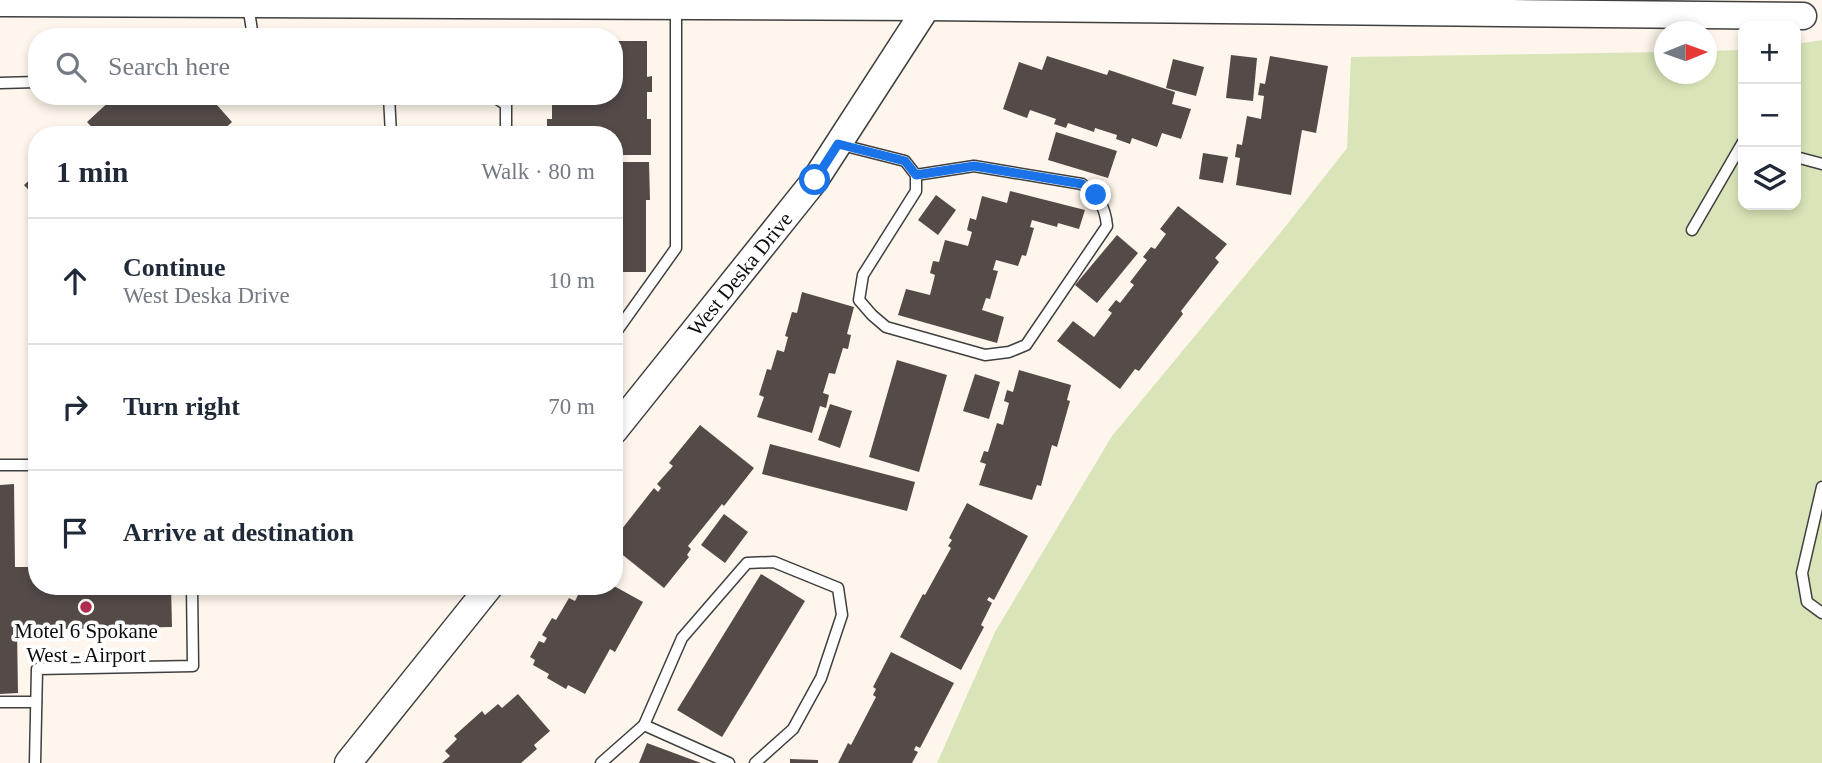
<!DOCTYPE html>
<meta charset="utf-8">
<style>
:root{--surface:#fff;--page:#f6f6f7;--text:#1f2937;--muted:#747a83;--line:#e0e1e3}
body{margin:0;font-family:Georgia,serif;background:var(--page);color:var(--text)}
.controls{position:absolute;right:21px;top:21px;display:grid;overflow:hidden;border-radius:14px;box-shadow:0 4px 10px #0003}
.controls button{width:63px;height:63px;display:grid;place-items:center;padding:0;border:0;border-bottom:2px solid var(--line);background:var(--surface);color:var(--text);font:35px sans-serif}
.compass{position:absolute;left:1654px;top:21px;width:63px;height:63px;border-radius:50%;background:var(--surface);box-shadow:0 4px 10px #0003;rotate:89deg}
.stop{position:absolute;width:21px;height:21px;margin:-16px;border:5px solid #1a73e8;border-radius:50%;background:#fff}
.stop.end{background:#1a73e8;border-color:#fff;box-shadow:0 2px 7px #0008}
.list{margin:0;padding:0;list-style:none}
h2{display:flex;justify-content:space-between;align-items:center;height:91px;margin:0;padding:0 28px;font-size:30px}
h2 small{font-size:23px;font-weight:400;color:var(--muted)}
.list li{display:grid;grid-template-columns:46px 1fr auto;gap:21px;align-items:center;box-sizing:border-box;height:126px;padding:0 28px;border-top:2px solid var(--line)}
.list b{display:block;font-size:26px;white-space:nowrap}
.list p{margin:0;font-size:23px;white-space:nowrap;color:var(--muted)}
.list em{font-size:23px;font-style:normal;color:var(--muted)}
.icon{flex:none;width:38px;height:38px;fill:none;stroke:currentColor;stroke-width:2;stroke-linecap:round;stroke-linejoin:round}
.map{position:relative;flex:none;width:1822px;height:763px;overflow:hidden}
.search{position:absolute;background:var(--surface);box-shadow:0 4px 10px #0003;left:28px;top:28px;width:595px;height:77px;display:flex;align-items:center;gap:18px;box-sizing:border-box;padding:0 24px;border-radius:28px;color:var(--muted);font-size:26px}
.panel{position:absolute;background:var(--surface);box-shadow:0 4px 10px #0003;left:28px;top:126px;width:595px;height:469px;border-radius:28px}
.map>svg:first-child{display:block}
.green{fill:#d9e5b8}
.building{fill:#544b49}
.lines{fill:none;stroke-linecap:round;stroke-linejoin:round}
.service-casing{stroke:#3f3f3f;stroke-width:13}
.tertiary-casing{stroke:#3f3f3f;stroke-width:29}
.service{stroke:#fff;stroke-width:10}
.tertiary{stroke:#fff;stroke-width:26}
.route{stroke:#1a73e8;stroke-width:9}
.poi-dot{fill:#b22e50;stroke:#fff;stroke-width:2.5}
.labels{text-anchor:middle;stroke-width:7;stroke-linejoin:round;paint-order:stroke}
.street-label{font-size:21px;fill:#0c0c0c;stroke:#fff}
.poi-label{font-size:21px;fill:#0c0c0c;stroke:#fff}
</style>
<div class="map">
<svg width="1822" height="763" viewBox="0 0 1822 763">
<rect width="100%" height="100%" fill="#fef6ec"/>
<!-- green -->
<path class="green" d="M1822,40V763H937L995,632L1112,436L1281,232L1347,148L1351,57L1664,52V74H1706L1707,51L1743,50V205H1796V44Z"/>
<!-- building -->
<g class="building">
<path d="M614,41H647V77L652,76V92H647V119H651V155H614V135H547V119H552V96H614Z"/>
<path d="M1231,55L1257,58L1253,101L1226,98Z"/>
<path d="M1047,56L1107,75L1109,70L1175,92L1172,104L1191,109L1181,139L1162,133L1157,147L1132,138L1130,144L1116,139L1117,135L1095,128L1094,132L1068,123L1066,128L1054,124L1056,119L1030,110L1027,118L1003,109L1019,62L1042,70Z"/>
<path d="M1270,56L1328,66L1316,133L1302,130L1291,195L1236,185L1240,158L1235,157L1237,144L1242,145L1247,116L1261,119L1264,96L1258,95L1260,83L1265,84Z"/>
<path d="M1173,59L1204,67L1196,96L1166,88Z"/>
<path d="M121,96H209L232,122L218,135H99L87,122L113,98L116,101Z"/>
<path d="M1056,132L1117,151L1108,178L1048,160Z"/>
<path d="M1203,153L1228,157L1223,183L1199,179Z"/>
<path d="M614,162H649L650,200H646V272H614Z"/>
<path d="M37,173V199L24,185Z"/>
<path d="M1010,191L1085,210L1079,229L1058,223L1057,227L1032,220L1030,227L1034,228L1026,256L1022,255L1018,266L996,260L993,270L998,271L990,299L986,298L982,310L1004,317L997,343L898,315L906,289L930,295L935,275L930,273L933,261L939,262L945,240L968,246L972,232L967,230L970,218L976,220L982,196L1007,203Z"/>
<path d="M936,195L956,210L938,235L918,220Z"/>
<path d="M1178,206L1227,244L1215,258L1219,262L1181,311L1183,314L1139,371L1135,369L1120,389L1057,341L1073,321L1094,337L1112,313L1108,310L1116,300L1120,303L1134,285L1130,282L1147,260L1143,257L1151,247L1155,249L1166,234L1160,229Z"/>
<path d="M1117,235L1138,253L1097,303L1075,285Z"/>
<path d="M802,292L854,307L847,334L851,335L848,349L843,348L835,374L829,373L823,393L829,395L826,408L820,406L812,433L757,417L764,397L759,395L767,369L771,370L777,350L784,352L788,337L785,336L792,312L797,313Z"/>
<path d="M897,360L947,375L919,472L869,457Z"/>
<path d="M1019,370L1071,385L1067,400L1070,401L1057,447L1052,445L1041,486L1037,485L1032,500L979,485L986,464L980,462L984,451L988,452L997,423L1003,425L1009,403L1004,401L1007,390L1013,392Z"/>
<path d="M975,374L1000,382L989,419L963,411Z"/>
<path d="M830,404L852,411L840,448L818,440Z"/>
<path d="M700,425L754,468L724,506L722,504L688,546L691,549L687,555L689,557L664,588L614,548V539L654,488L658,492L661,488L657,484L673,466L669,463Z"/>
<path d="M770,444L915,482L907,511L762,474Z"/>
<path d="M14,484L15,567H37V586H171L172,627L17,630L18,693L0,694V485Z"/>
<path d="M967,503L1028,536L994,600L989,597L987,600L992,603L981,625L984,627L961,670L900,637L923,594L925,595L951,548L948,546L952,540L949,538Z"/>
<path d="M724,514L748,532L725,563L701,545Z"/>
<path d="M761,574L805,601L722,737L677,710Z"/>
<path d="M577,586H614L643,602L615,652L610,649L585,694L568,685L566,689L547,678L549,674L533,665L535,660L530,657L539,641L544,643L547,638L542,635L552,618L556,620L569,598L575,601L578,595L574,592Z"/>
<path d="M891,652L954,683L920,748L916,746L914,750L918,752L912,763H838L848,743L851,745L876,697L873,695L876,689L873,687Z"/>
<path d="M518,694L550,731L534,745L537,749L521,763H442L450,756L445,751L457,739L454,736L482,711L485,715L498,704L502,708Z"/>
<path d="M647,743L701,763H639Z"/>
<path d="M790,759L818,760V763H790Z"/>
</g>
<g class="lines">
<defs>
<g id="service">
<path d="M248,5L253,37"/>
<path d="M0,83L37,82"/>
<path d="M301,96H352"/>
<path d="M389,96L391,135"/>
<path d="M493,96L506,105V135"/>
<path d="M838,144L905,161L916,175V191L863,275L859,300L872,315L886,327L985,355L1009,352L1026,345L1107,226C1105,205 1098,197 1082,184L974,166L916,175"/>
<path d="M1796,157L1822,164"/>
<path d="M1692,230L1743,142"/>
<path d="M614,335L676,248V6"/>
<path d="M0,465H37"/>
<path d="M1822,487L1802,573L1807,602L1822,613"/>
<path d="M0,702H36"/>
<path d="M644,725L682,638L747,563L774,562L838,588L842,615L821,678L793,729L755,763"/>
<path d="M35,763L37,669L193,666L192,586"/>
<path d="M601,763L644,725L729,763"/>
</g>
<g id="tertiary">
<path d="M0,3L927,7L1803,16"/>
<path d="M614,431L815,180L927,7"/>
<path d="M348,763L490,586"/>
</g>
</defs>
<!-- service casing -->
<use href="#service" class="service-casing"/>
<!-- tertiary casing -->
<use href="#tertiary" class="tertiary-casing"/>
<!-- service -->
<use href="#service" class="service"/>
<!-- tertiary -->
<use href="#tertiary" class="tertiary"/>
</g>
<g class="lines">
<!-- route -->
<path class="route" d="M815,180L838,144L905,161L916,175L974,166L1082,184L1096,195"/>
</g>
<!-- markers -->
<circle class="poi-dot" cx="86" cy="607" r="7"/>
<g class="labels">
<!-- street labels -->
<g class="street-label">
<text transform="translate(740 274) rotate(-51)" y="7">West Deska Drive</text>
</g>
<!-- poi labels -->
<g class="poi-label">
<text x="86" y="638">Motel 6 Spokane<tspan x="86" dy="24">West - Airport</tspan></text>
</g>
</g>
</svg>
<div class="controls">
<button>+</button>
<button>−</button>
<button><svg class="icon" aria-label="layers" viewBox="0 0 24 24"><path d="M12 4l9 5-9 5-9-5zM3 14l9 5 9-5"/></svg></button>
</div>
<svg class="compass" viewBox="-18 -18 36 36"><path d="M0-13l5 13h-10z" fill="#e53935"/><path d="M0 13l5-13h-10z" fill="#747a83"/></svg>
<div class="stop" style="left:815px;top:180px"></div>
<div class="stop end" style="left:1096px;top:195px"></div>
<div class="search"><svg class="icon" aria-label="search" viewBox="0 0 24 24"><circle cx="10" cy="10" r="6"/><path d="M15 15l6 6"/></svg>Search here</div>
<section class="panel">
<h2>1 min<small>Walk · 80 m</small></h2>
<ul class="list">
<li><svg class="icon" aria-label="ahead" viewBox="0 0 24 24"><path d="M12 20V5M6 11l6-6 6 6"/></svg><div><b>Continue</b><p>West Deska Drive</p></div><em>10 m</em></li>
<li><svg class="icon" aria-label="right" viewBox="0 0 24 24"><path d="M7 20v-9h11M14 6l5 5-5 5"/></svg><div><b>Turn right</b></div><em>70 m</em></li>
<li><svg class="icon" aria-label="arrive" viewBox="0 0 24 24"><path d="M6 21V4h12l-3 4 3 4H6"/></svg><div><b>Arrive at destination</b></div></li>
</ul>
</section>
</div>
